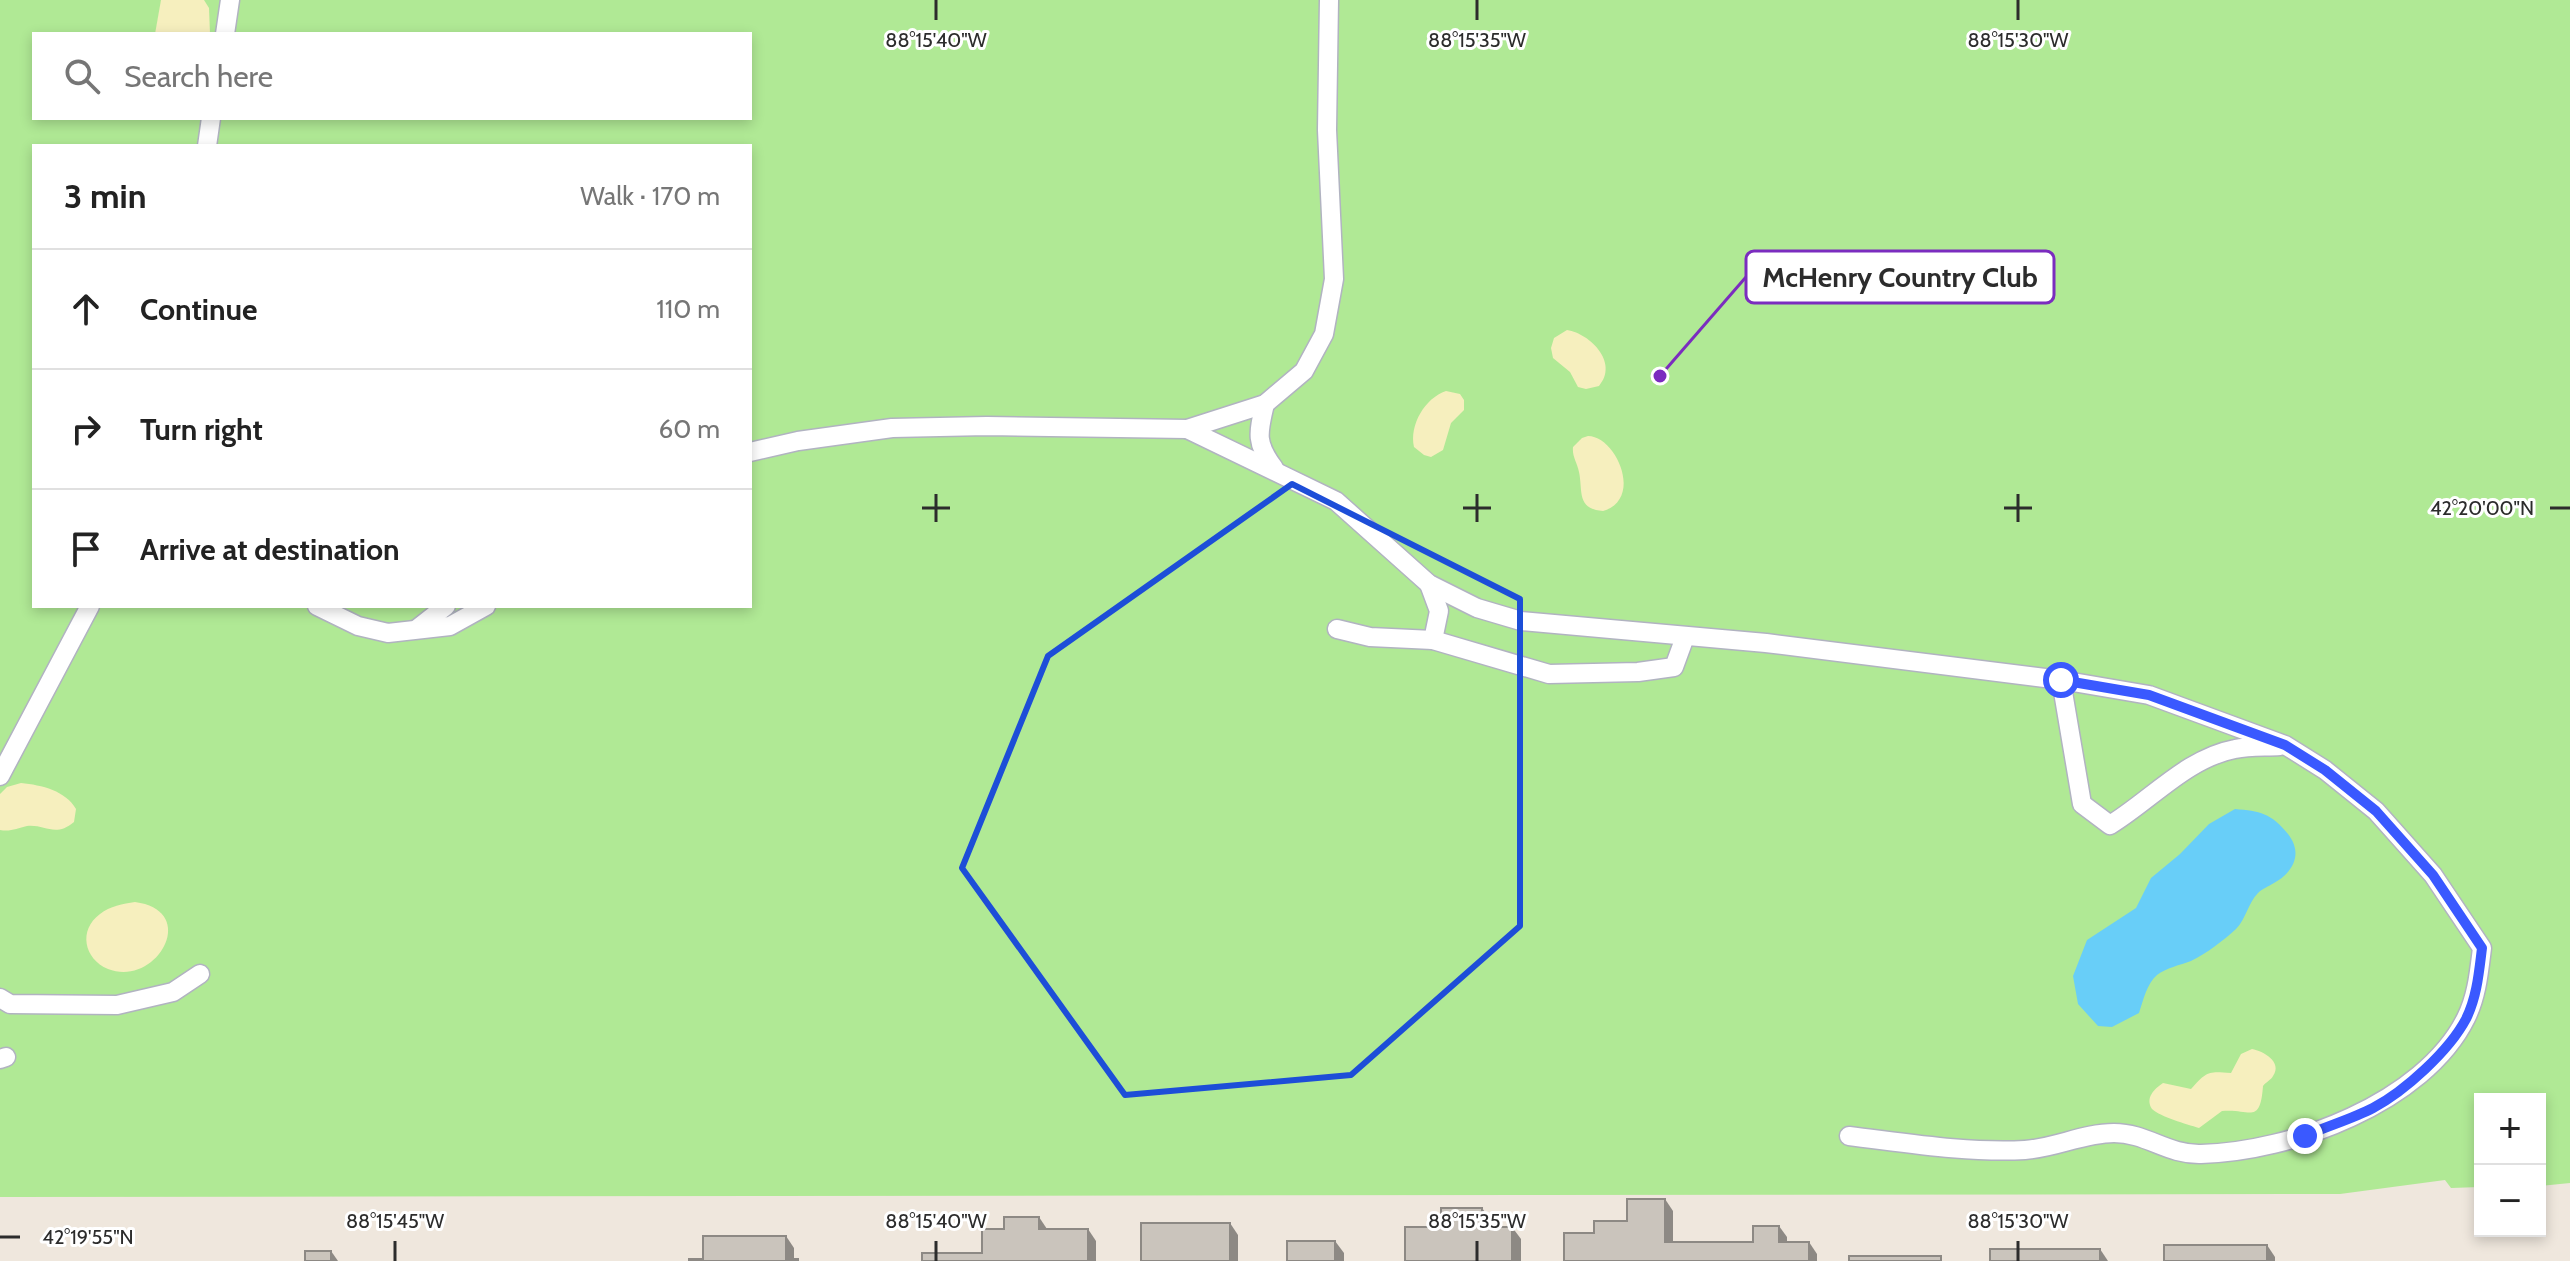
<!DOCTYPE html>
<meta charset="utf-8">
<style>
:root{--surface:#fff;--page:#f2f2f2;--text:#222;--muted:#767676;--line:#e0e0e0}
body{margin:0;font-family:Cabin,sans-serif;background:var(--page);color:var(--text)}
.controls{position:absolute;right:24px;bottom:24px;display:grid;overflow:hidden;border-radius:0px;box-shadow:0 4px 12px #0003}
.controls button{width:72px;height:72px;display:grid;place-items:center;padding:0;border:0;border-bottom:2px solid var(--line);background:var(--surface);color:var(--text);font:40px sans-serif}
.stop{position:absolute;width:24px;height:24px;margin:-18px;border:6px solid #3a59ff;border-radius:50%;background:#fff}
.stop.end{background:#3a59ff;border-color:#fff;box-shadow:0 2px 8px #0008}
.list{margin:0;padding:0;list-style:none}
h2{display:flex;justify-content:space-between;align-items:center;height:104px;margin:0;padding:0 32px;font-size:34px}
h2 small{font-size:26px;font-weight:400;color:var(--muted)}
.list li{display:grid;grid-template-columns:52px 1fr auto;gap:24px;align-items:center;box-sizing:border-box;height:120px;padding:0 32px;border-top:2px solid var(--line)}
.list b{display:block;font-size:30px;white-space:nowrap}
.list em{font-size:26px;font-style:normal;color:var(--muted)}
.icon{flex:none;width:44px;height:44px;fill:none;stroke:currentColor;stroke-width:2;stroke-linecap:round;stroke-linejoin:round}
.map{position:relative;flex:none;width:2570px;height:1261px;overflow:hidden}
.search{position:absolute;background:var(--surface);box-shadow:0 4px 12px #0003;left:32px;top:32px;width:720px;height:88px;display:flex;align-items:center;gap:20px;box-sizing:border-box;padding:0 28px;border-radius:0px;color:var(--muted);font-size:30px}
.panel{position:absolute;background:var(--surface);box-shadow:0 4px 12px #0003;left:32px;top:144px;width:720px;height:464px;border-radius:0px}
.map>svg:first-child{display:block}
.green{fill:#b0e995;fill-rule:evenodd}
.sand{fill:#f6efbe}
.water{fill:#68cef8}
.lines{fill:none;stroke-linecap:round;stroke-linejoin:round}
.lane-casing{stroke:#b1b3c1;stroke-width:21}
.lane{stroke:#fff;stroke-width:18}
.shaded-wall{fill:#8d8984}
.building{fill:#cac4bc;stroke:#8d8984;stroke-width:2}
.route{stroke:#3a59ff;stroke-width:10}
.marked{fill:none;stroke:#1d4ed8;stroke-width:6;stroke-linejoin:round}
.ticks{fill:none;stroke:#2c2c2c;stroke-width:3}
.ticks-label{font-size:20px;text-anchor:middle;fill:#2c2c2c;stroke:#fff;stroke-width:6;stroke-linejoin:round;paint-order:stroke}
.leader{fill:none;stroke:#7b2cbf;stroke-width:3}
.callout-dot{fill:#7b2cbf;stroke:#fff;stroke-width:3}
.callout{fill:#fff;stroke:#7b2cbf;stroke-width:3}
.callout-label{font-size:28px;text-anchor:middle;font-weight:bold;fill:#2c2c2c}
</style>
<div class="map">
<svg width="2570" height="1261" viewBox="0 0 2570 1261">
<rect width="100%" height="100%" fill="#efe7dd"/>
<!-- green -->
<path class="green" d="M0,0H2570V1183L2540,1186V1099H2480V1187L2451,1188L2445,1180L2340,1194L0,1197ZM34,34H750V118H34ZM34,146H750V606H34Z"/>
<!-- sand -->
<g class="sand">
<path d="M161,0H204L209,8L210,34H155Z"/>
<path d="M1567,330C1591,334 1619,363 1599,386L1586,389L1578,387L1570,372L1553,358L1551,348L1554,338Z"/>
<path d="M1446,391L1460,394L1464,400V410L1451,423L1443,450L1431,457L1424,455L1414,447C1409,425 1425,398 1446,391Z"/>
<path d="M1588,436C1616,436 1644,499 1603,511C1576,509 1583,490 1579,472C1577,462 1572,457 1573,447L1582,438Z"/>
<path d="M21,783C42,785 66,791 76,809L74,822C55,838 45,824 27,826C17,828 11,832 0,830V794L7,787Z"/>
<path d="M135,902C201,911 156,988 108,969C84,959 78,930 100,914C110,906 123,904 135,902Z"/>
<path d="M2252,1049C2263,1051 2283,1062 2273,1076C2271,1080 2266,1082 2263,1086C2260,1126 2250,1108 2222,1111L2199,1128C2186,1124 2161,1117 2152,1109C2145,1098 2154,1089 2163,1083L2191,1089C2207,1071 2208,1071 2231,1073L2241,1054Z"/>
</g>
<!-- water -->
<path class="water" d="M2235,809C2260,811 2271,813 2288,834C2303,853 2294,872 2274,883C2268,887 2263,888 2258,893C2248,903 2246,919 2236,929C2224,940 2206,954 2191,961C2180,965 2166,968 2157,975C2147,983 2143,1001 2139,1013L2112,1027L2098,1026L2078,1004L2073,976L2087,940L2136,908L2151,878L2180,854L2209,824Z"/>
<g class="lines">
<defs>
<g id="lane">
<path d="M225,34L230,0"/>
<path d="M207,146L211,118"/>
<path d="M1265,404C1258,433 1255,443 1274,468"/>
<path d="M1187,429L1336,501L1429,584L1477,608L1521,621L1766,643L2061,680L2149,695L2285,745L2325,770L2376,811L2433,875L2482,948C2479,972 2477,996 2466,1018C2424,1103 2290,1152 2201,1154C2167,1155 2147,1133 2114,1133C2084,1133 2055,1148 2025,1150C1966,1153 1907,1143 1849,1136"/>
<path d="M750,452L798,441L892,428L987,426L1187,429L1265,404L1304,371L1324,334L1334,279L1327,130L1329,0"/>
<path d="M1429,584L1439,611L1433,640"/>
<path d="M317,606L358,626L388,633L450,626L486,606"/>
<path d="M418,628L446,606"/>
<path d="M1337,629L1370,637L1433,640L1549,674L1638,672L1674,667L1685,637"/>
<path d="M2061,680L2082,804L2110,825C2151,800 2187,758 2235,749C2249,746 2265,747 2280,746"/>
<path d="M0,776L90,606"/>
<path d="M0,998L10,1004L117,1005L173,992L200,974"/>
<path d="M0,1059L6,1057"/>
</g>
</defs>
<!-- lane casing -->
<use href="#lane" class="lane-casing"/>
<!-- lane -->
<use href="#lane" class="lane"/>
</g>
<!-- shaded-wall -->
<g class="shaded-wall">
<path d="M1665,1199L1673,1211V1254L1665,1242Z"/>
<path d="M1482,1208L1491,1220V1239L1482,1227Z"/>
<path d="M1039,1217L1047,1229H1039Z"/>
<path d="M1230,1223L1238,1235V1261H1230Z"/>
<path d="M1779,1226L1787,1237V1254L1779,1242Z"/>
<path d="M1512,1227L1521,1239V1261H1512Z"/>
<path d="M1088,1229L1096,1241V1261H1088Z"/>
<path d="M786,1236L794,1248V1261L786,1259Z"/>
<path d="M1335,1241L1344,1253V1261H1335Z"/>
<path d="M1809,1242L1817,1254V1261H1809Z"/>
<path d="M2267,1245L2275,1257V1261H2267Z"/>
<path d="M2100,1249L2108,1261H2100Z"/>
<path d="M331,1251L338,1261H331Z"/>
</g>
<!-- building -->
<g class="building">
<path d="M1627,1199H1665V1242H1753V1226H1779V1242H1809V1261H1564V1233H1594V1221H1627Z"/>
<path d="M1441,1208H1482V1227H1512V1261H1405V1227H1441Z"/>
<path d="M1004,1217H1039V1229H1088V1261H922V1253H982V1229H1004Z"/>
<rect x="1141" y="1223" width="89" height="38"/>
<path d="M703,1236H786V1259H798V1261H689V1259H703Z"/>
<rect x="1287" y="1241" width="48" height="20"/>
<rect x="2164" y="1245" width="103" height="16"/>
<rect x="1990" y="1249" width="110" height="12"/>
<rect x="305" y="1251" width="26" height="10"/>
<rect x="1849" y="1256" width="92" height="5"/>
</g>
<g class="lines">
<!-- route -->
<path class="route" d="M2061,680L2149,695L2285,745L2325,770L2376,811L2433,875L2482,948C2479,972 2477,997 2466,1019C2449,1051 2405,1091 2373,1108C2352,1119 2327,1126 2305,1136"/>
</g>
<!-- marked area -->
<path class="marked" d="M1292,484L1520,599V926L1351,1075L1125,1095L962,868L1048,656Z"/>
<!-- ticks -->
<path class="ticks" d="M936,0V20M1477,0V20M2018,0V20M936,494V522M1477,494V522M2018,494V522M922,508H950M1463,508H1491M2004,508H2032M2550,508H2570M0,1237H20M395,1241V1261M936,1241V1261M1477,1241V1261M2018,1241V1261"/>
<g class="ticks-label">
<text x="936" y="47">88°15'40"W</text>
<text x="1477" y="47">88°15'35"W</text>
<text x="2018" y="47">88°15'30"W</text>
<text x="2482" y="515">42°20'00"N</text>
<text x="395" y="1228">88°15'45"W</text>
<text x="936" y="1228">88°15'40"W</text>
<text x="1477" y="1228">88°15'35"W</text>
<text x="2018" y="1228">88°15'30"W</text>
<text x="88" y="1244">42°19'55"N</text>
</g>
<!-- callouts -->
<path class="leader" d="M1660 376L1746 277"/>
<circle class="callout-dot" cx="1660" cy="376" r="8"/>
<rect class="callout" x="1746" y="251" width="308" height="52" rx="8"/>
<g class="callout-label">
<text x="1900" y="287">McHenry Country Club</text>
</g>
</svg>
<div class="controls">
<button>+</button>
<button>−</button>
</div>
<div class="stop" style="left:2061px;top:680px"></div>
<div class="stop end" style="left:2305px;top:1136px"></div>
<div class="search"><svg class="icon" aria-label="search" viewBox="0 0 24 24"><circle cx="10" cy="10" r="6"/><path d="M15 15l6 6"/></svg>Search here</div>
<section class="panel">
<h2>3 min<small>Walk · 170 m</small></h2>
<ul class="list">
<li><svg class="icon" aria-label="ahead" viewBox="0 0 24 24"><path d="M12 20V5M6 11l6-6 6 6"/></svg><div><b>Continue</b></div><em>110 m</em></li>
<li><svg class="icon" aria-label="right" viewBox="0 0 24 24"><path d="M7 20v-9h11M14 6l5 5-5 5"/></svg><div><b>Turn right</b></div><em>60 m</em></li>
<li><svg class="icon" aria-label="arrive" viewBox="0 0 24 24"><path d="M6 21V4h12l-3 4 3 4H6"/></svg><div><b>Arrive at destination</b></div></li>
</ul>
</section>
</div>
